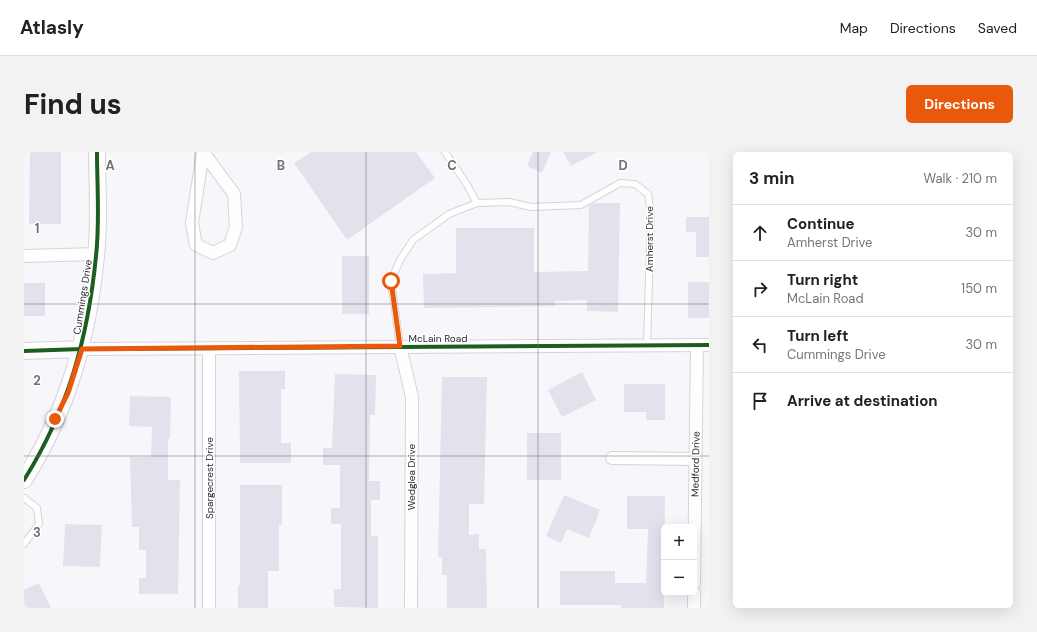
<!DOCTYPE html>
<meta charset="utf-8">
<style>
:root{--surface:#fff;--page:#f2f2f2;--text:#202124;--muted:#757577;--line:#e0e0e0;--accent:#ea580c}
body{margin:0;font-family:"DM Sans",sans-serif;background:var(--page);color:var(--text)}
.controls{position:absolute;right:12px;bottom:12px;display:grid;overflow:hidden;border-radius:6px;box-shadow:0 4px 16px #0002}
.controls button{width:36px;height:36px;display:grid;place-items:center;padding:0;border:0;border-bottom:1px solid var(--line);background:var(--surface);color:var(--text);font:20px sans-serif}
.stop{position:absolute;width:12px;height:12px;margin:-9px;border:3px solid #ea580c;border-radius:50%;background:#fff}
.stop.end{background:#ea580c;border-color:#fff;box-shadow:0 1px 4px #0008}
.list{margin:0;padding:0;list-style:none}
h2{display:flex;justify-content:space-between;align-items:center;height:52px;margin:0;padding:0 16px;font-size:17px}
h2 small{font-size:13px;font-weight:400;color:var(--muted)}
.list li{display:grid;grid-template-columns:26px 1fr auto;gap:12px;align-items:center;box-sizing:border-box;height:56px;padding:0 16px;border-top:1px solid var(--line)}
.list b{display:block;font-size:15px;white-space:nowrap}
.list p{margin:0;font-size:13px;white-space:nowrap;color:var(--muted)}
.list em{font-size:13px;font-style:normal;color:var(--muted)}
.icon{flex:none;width:22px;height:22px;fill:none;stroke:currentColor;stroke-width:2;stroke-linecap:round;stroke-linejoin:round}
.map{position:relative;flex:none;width:685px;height:456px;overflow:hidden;border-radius:6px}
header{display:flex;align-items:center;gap:24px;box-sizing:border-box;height:56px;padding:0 20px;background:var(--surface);border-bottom:1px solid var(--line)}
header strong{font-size:19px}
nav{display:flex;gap:22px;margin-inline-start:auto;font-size:14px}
.intro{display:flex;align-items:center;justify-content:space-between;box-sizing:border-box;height:96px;padding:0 24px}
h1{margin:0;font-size:28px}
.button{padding:10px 18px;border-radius:6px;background:var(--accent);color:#fff;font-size:14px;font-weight:700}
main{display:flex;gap:24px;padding:0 24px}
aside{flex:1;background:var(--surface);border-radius:6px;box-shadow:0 4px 16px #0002}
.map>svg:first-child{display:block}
.building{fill:#e2e2ed}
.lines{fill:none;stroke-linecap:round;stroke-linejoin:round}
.service-casing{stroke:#d5d5d7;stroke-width:8}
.minor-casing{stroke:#d5d5d7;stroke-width:14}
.tertiary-casing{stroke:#d5d5d7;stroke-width:18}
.service{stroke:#fefefe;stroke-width:6}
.minor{stroke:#fefefe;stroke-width:12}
.tertiary{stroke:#fefefe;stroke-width:16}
.cycleway-casing{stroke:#fff;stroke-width:6}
.cycleway{stroke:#1b5e20;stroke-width:4}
.route{stroke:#ea580c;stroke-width:5}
.grid{fill:none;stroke:#717174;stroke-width:1;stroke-opacity:0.55}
.labels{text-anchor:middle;stroke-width:3;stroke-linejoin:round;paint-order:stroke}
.street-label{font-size:10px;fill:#29292c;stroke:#fff}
.grid-label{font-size:13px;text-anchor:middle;font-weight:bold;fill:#717174;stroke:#fff;stroke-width:3;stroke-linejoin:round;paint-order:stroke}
</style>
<header>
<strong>Atlasly</strong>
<nav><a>Map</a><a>Directions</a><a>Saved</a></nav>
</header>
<div class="intro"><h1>Find us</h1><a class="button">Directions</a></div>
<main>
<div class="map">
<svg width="685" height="456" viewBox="0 0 685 456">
<rect width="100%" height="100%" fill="#f7f7fb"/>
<!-- building -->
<g class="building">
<path d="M6,0H37V72H5Z"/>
<path d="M287,0H392L411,26L323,88L270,11Z"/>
<path d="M509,0H527L518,21L503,14Z"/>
<path d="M539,0H573L547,14Z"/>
<path d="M570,51H596L594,160L563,159V148L531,149V154L400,156L399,122L432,121V76H510V120L564,119L565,54Z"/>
<path d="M662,65H685V105H672V80H662Z"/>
<rect x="318" y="104" width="27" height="58"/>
<rect x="664" y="130" width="21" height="36"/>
<rect x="0" y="131" width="21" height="33"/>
<path d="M215,219H261V237H257V291H267V311H216Z"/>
<path d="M558,220L572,248L538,265L524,238Z"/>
<path d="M311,222L352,223L351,263H346L345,329H356V348H347V384H354V456L310,455V437H317V372H307V356H316V313H299V296H308Z"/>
<path d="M418,225H463L460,352H445V383L455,382V397H462L463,456H423V423H418V405H414Z"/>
<path d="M600,232H641V268H622V260H600Z"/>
<path d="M106,244L147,245L146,287H144V328H156L154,442H115V426H122V398H115V375H108L106,305H127L128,275L105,274Z"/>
<rect x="503" y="281" width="34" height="47"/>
<path d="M216,333H258V373H255V419H244V456H214V433H216Z"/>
<path d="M540,343L576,358L565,386L543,377L537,391L522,384Z"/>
<path d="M603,344H641L640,456H597V453H536V419H591V431H622L624,377H603Z"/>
<path d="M41,372L78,373L76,415L39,414Z"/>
<path d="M15,431L27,456H0V438Z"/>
</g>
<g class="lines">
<defs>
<g id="service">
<path d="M421,0L442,31L453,51"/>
<path d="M376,194L367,129L376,108L389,88L425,62L453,51L485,50L507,55L557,53L596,31L611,32L624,42L627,61L623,193"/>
<path d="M0,346L13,356L15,372L0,392"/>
</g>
<g id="minor">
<path d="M179,0L168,71L172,93L189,101L206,93L212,75L210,42L179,0"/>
<path d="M0,104L73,102"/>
<path d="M376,194L388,245L387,456"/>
<path d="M58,197L685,193"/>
<path d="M588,306L671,307"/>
<path d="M670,432L673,193"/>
<path d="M185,456V196"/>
<path d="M670,456V441"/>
</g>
<g id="tertiary">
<path d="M0,199L58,197"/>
<path d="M0,328C44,258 64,186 72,104C76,70 73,34 73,0"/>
</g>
</defs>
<!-- service casing -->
<use href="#service" class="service-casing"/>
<!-- minor casing -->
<use href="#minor" class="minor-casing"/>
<!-- tertiary casing -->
<use href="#tertiary" class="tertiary-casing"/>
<!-- service -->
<use href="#service" class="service"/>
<!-- minor -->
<use href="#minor" class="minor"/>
<!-- tertiary -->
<use href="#tertiary" class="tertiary"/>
<defs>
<g id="cycleway">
<path d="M0,199L58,197L685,193"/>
<path d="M0,328C44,258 64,186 72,104C76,70 73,34 73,0"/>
</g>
</defs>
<!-- cycleway casing -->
<use href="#cycleway" class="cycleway-casing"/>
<!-- cycleway -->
<use href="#cycleway" class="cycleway"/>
</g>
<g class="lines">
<!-- route -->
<path class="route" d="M31,267L44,241L58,197L376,194L367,129"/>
</g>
<!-- grid -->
<path class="grid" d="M171,0V456M342,0V456M514,0V456M0,152H685M0,304H685"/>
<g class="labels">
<!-- street labels -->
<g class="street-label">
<text transform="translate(625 87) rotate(-90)" y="4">Amherst Drive</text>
<text transform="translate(58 145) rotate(-81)" y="4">Cummings Drive</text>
<text x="414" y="190">McLain Road</text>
<text transform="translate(671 312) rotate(-89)" y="4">Medford Drive</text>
<text transform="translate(387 325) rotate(-90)" y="4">Wedglea Drive</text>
<text transform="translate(185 326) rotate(-90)" y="4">Spargecrest Drive</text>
</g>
</g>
<g class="grid-label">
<text x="86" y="18">A</text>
<text x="257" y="18">B</text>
<text x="428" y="18">C</text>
<text x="599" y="18">D</text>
<text x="13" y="81">1</text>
<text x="13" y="233">2</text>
<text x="13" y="385">3</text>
</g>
</svg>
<div class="controls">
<button>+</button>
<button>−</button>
</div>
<div class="stop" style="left:367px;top:129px"></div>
<div class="stop end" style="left:31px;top:267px"></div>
</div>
<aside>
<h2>3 min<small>Walk · 210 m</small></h2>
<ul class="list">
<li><svg class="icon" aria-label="ahead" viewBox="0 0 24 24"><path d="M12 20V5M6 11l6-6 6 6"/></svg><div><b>Continue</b><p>Amherst Drive</p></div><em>30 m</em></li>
<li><svg class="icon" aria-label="right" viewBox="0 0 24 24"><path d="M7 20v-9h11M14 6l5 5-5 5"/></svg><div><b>Turn right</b><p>McLain Road</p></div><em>150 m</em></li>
<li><svg class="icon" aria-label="left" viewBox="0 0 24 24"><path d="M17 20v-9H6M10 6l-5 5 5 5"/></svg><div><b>Turn left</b><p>Cummings Drive</p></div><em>30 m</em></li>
<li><svg class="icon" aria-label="arrive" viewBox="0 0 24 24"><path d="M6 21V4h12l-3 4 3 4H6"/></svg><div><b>Arrive at destination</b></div></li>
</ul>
</aside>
</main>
